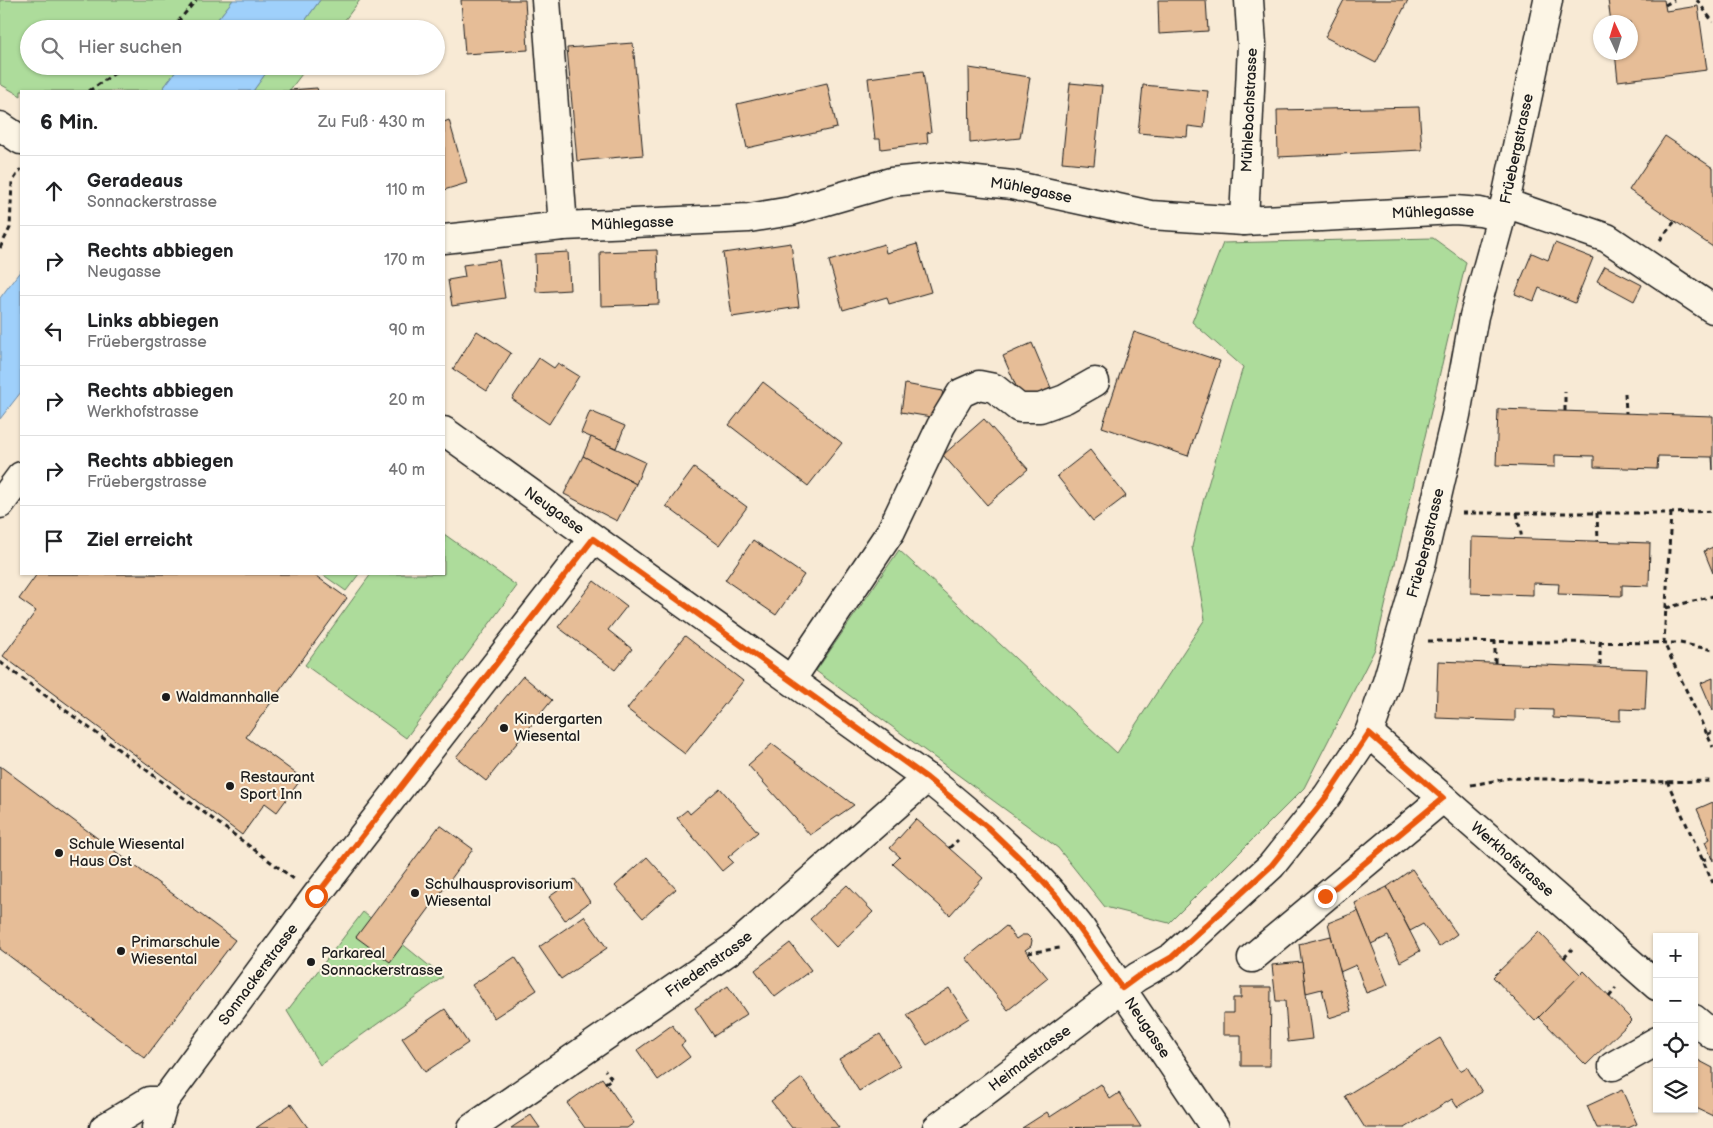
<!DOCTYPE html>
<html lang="de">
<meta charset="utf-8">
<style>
:root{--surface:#fff;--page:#f6f6f6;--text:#202124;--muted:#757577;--line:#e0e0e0}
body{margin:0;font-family:"Balsamiq Sans",sans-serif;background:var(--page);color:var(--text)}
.controls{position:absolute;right:15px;bottom:15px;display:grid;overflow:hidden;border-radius:0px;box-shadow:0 1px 4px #0004}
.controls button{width:45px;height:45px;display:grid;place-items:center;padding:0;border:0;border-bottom:1px solid var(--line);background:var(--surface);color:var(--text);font:25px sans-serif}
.compass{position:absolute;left:1593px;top:15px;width:45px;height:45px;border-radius:50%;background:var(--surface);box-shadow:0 1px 4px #0004;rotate:356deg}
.stop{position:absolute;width:15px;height:15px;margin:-11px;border:4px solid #ea580c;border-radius:50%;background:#fff}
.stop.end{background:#ea580c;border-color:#fff;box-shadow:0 1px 5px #0008}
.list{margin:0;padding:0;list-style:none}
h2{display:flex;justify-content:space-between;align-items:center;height:65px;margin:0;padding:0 20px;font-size:21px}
h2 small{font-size:16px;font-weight:400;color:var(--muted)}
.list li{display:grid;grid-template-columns:32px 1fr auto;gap:15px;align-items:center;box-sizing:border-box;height:70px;padding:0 20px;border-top:1px solid var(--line)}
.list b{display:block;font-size:19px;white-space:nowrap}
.list p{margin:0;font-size:16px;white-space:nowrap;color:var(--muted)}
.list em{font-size:16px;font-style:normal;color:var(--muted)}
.icon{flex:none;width:28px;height:28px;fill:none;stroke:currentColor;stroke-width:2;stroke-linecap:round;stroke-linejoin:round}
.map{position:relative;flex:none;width:1713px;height:1128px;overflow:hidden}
.search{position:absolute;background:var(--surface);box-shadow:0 1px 4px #0004;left:20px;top:20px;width:425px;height:55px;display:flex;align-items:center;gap:12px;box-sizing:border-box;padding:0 18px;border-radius:28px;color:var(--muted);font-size:19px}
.panel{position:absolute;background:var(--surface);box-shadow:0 1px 4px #0004;left:20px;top:90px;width:425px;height:485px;border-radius:0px}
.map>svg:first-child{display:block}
.green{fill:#addc9b;stroke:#647c5c}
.water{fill:#9fd0fb;stroke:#6b88a2}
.building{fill:#e6bd97;stroke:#1c1c1c}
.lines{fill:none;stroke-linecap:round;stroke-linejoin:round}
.minor-casing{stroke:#1c1c1c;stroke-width:31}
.path{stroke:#1c1c1c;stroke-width:3;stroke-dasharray:5 4;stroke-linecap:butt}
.minor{stroke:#fcf5e5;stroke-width:28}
.route{stroke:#ea580c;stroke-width:6}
.poi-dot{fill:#1c1c1c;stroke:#fcf5e5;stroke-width:2}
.labels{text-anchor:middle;stroke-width:4;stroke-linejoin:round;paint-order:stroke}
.street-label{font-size:15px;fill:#1c1c1c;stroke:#fcf5e5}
.poi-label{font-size:15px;fill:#1c1c1c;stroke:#fcf5e5;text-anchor:start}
</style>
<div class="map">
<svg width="1713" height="1128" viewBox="0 0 1713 1128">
<rect width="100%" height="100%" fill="#f8ead5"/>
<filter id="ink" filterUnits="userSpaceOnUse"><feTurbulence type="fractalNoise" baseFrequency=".02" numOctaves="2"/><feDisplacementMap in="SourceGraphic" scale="10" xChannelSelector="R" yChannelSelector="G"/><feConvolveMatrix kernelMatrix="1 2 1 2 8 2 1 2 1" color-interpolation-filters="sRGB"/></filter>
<g filter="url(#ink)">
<!-- green -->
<g class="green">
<path d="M0,0H233L210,29H29V66H180L161,91H21V96L0,84Z"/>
<path d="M320,0H360L338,29H299Z"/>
<path d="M271,66H308L289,91H253Z"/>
<path d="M1433,238L1466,262L1375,649L1304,788L1169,923L1105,907L1058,848L816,671L899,550L1117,753L1205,619L1192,547L1202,505L1243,367L1192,322L1223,243Z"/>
<path d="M444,534L517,586L406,738L305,665L371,574H444Z"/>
<path d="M322,574H359L346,591Z"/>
<path d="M363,912L443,977L320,1065L287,1011Z"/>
</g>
<!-- water -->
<g class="water">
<path d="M233,0H320L299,29H210Z"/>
<path d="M180,66H271L253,91H161Z"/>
<path d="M21,270V392L0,419V298Z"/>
</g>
<!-- building -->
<g class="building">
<path d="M461,0H525L528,50L465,54Z"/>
<path d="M1158,0H1206L1208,31L1159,34Z"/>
<path d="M1344,0H1408L1376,63L1325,37Z"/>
<path d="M1608,0H1664L1666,11L1698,6L1707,70L1618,81L1615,52H1630V22H1611Z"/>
<path d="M633,43L643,155L577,161L567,48Z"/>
<path d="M969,68L1030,77L1020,138L970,143Z"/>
<path d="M923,71L931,132L927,133L928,143L881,149L880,139H875L868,78Z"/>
<path d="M827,83L837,128L747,148L737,104Z"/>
<path d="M1070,83L1102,86L1094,165L1062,162Z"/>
<path d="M1143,85L1208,91L1204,128L1188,126L1187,137L1138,133Z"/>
<path d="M317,88L318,91H289V90Z"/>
<path d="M1419,107L1422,150L1278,157L1277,110Z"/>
<path d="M449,120L467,183L444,190V122Z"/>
<path d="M1665,136L1713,168V247L1629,190Z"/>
<path d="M791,243L799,307L732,317L723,253Z"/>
<path d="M1555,243L1593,258L1575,303L1539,288L1534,301L1515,294L1532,253L1548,260Z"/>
<path d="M884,244L886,253L917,244L931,292L889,304L887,297L843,310L829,261Z"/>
<path d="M657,250L659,304L601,306L600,252Z"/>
<path d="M568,252L570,290L536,292L535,254Z"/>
<path d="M499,260L505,298L452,306L448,280L465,277L463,265Z"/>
<path d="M1605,266L1642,285L1634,301L1597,281Z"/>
<path d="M477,331L511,353L487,391L453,369Z"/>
<path d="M1134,332L1220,361L1188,456L1102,427Z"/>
<path d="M1032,343L1051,388L1022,400L1003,356Z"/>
<path d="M539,358L554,368L558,363L579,376L549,424L512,399Z"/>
<path d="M763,382L842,443L808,486L729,425Z"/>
<path d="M905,384L943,391L937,418L901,412Z"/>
<path d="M1498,409L1713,416V470L1712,457L1658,456L1657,469L1594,467V456L1555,455V467L1496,465Z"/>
<path d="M590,411L625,426L616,448L581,433Z"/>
<path d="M984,419L1028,469L987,505L943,455Z"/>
<path d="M591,437L645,462L636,484L583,456Z"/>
<path d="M1090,450L1126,496L1093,521L1057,476Z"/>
<path d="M583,456L636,484L617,521L564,494Z"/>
<path d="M694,468L747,507L719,545L666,506Z"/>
<path d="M1472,537L1650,543L1649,586L1622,585V596L1558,594L1559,584L1533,583V595L1471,593Z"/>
<path d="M753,540L804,575L776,615L725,580Z"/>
<path d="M1713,547V573L1704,551Z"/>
<path d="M37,574H313L347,598L246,737L302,778L277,812L265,803L242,835L3,656L36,611L19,599Z"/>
<path d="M594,581L627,606L608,630L632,649L615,670L558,627Z"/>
<path d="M685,636L743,681L685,754L627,709Z"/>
<path d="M1438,661L1647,669L1645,710L1620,709V721L1553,718V710L1515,709V721L1436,718Z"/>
<path d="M523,676L552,700L486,781L456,757Z"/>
<path d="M1713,678V711L1701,683Z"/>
<path d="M772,744L854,805L810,835L748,765Z"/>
<path d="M0,766L235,940L145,1058L0,949Z"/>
<path d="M720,788L758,832L728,857L733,862L722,871L677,818L687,810L690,814Z"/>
<path d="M1713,802V861L1705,842L1710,839L1697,809Z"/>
<path d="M916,819L983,878L950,915L893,864L900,857L890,848Z"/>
<path d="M440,825L473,849L390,962L356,937Z"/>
<path d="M647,857L676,889L643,918L615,886Z"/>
<path d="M1412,869L1457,934L1439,947L1423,924L1410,931L1387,887Z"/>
<path d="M575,879L590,902L565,920L549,897Z"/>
<path d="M847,885L873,912L836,947L810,919Z"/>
<path d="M1387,887L1420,951L1400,962L1388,936L1371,944L1355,903Z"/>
<path d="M1358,911L1388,985L1366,993L1356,965L1340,972L1328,923Z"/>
<path d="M584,916L607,948L561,979L539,947Z"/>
<path d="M1006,926L1016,939L1022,935H1027L1032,940L1031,946L1025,950L1048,978L1008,1010L966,958Z"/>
<path d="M1539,932L1581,975L1535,1021L1493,977Z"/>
<path d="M1331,936L1351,1011L1329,1018L1322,989L1306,993L1299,944Z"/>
<path d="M790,943L811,970L775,997L755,970Z"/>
<path d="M515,957L537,990L494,1018L472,985Z"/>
<path d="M1302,962L1312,1039L1288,1042L1285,1001H1276L1272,965Z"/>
<path d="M1584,971L1632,1020L1586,1065L1539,1017Z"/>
<path d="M728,986L747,1014L714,1036L695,1008Z"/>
<path d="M1241,987H1271L1270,1066H1241V1035H1223V1013H1233V998H1241Z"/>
<path d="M949,988L969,1018L927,1045L907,1015Z"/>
<path d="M445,1009L468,1043L425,1072L402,1038Z"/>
<path d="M672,1025L685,1042L681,1045L690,1057L658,1080L637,1050Z"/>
<path d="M880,1034L900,1066L859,1091L839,1059Z"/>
<path d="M1440,1038L1460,1071L1467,1067L1482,1092L1457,1107L1452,1099L1405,1128H1365L1345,1096Z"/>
<path d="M1694,1058L1713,1068V1116L1694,1107Z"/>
<path d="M602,1078L634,1123L627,1128H585L567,1103Z"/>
<path d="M802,1078L839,1128H792L771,1101Z"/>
<path d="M1101,1084L1110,1099L1119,1093L1141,1127L1022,1128L1047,1112L1050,1117Z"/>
<path d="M1622,1090L1637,1124L1628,1128H1597L1587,1106Z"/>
<path d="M291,1104L308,1128H256Z"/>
<path d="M531,1115L540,1128H511L517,1124Z"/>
</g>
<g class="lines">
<defs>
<g id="minor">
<path d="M546,0L563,226"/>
<path d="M0,126L21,140"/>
<path d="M1505,203L1607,238L1713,309"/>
<path id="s1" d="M1244,221L1252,45L1249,0"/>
<path id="s2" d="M444,239L563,226L749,218L791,211L891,182L942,177L1012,185L1150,215L1244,221L1455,210L1480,212L1501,217"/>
<path id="s3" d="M444,431L927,778C984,824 1035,868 1080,927L1215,1128"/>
<path d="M0,504L21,476"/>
<path d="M791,680L891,531L941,426L961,393L979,385L994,388L1019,408H1040L1065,399L1095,382"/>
<path id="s4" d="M1369,733L1657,986"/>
<path d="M1252,958L1443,798"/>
<path d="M1694,1019L1713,1035"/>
<path d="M1613,1066L1657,1041"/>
<path d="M104,1128L149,1101H164"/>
<path id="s5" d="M156,1128L164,1101L316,896L593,539"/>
<path id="s6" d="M472,1128L736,946L927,778"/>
<path id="s7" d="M937,1128L1137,977L1172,957L1271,866L1327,796L1369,733L1387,682L1422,561L1456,415L1474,316L1505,203L1548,0"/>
</g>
</defs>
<!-- minor casing -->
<use href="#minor" class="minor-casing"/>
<!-- path -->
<g class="path">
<path d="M1697,0L1713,22"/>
<path d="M1665,5L1674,0"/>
<path d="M172,29L196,0"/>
<path d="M89,91L125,66"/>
<path d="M1660,240L1675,221"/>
<path d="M0,248L10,228L12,182L21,169"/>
<path d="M1625,393L1626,413"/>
<path d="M1565,411V392"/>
<path d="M1462,513H1671L1713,511"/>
<path d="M1517,513L1522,539"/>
<path d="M1597,513L1598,541"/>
<path d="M1671,513L1664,643L1713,747"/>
<path d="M1666,608L1713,596"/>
<path d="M1428,641L1680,643L1713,650"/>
<path d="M1600,642V667"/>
<path d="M0,662L294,879"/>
<path d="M1495,663V641"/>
<path d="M1707,735L1713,731"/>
<path d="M1667,781L1713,883"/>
<path d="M1471,785L1510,778L1651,782L1713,781"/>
<path d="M949,848L958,840"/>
<path d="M1702,860L1712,857"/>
<path d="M1028,953L1060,948"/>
<path d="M1564,958L1572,949"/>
<path d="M1609,997L1616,988"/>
<path d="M605,1083L612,1079L605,1070"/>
</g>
<!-- minor -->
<use href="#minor" class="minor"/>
</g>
</g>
<g class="lines" filter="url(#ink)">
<!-- route -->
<path class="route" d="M316,896L593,539L927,778L987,827L1034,872L1057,897L1122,988L1137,977L1172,957L1271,866L1327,796L1369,733L1443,798L1325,896"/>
</g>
<!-- markers -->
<g class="poi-dot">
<circle cx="166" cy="697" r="5"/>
<circle cx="504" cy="728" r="5"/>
<circle cx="230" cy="786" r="5"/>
<circle cx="59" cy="853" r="5"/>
<circle cx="415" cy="893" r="5"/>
<circle cx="121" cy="951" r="5"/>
<circle cx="311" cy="962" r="5"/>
</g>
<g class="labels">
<!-- street labels -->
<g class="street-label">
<text dy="5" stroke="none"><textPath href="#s1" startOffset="111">Mühlebachstrasse</textPath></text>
<text dy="5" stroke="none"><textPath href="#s7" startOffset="1194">Früebergstrasse</textPath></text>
<text dy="5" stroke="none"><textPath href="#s2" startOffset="594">Mühlegasse</textPath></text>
<text dy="5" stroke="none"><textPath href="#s2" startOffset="999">Mühlegasse</textPath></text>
<text dy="5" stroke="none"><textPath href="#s2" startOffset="189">Mühlegasse</textPath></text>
<text dy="5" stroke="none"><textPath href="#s3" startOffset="136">Neugasse</textPath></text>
<text dy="5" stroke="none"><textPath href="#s7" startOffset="789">Früebergstrasse</textPath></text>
<text dy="5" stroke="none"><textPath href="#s4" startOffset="191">Werkhofstrasse</textPath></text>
<text dy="5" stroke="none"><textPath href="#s6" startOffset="288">Friedenstrasse</textPath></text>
<text dy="5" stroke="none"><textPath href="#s5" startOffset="186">Sonnackerstrasse</textPath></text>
<text dy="5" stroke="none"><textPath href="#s3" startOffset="930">Neugasse</textPath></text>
<text dy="5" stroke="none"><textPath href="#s7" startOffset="116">Heimatstrasse</textPath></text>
</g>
<!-- poi labels -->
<g class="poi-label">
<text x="176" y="702">Waldmannhalle</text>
<text x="514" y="724">Kindergarten<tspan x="514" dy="17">Wiesental</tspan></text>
<text x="240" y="782">Restaurant<tspan x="240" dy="17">Sport Inn</tspan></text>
<text x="69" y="849">Schule Wiesental<tspan x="69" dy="17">Haus Ost</tspan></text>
<text x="425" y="889">Schulhausprovisorium<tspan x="425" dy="17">Wiesental</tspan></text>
<text x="131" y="947">Primarschule<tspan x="131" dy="17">Wiesental</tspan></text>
<text x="321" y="958">Parkareal<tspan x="321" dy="17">Sonnackerstrasse</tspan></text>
</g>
</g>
</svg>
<div class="controls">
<button>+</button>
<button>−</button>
<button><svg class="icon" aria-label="locate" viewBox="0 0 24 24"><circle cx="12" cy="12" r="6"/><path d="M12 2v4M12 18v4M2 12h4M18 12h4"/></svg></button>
<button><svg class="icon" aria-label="layers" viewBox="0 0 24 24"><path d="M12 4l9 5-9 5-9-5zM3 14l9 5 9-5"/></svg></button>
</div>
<svg class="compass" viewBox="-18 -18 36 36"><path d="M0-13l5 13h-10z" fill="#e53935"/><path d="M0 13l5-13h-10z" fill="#757577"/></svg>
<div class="stop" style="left:316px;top:896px"></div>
<div class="stop end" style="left:1325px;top:896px"></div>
<div class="search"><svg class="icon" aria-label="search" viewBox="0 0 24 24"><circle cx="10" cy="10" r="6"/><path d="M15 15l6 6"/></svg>Hier suchen</div>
<section class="panel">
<h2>6 Min.<small>Zu Fuß · 430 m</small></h2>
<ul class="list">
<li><svg class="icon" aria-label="ahead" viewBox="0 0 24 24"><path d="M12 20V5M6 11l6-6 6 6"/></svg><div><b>Geradeaus</b><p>Sonnackerstrasse</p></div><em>110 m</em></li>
<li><svg class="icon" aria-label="right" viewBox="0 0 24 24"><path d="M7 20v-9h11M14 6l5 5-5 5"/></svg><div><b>Rechts abbiegen</b><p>Neugasse</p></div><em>170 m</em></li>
<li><svg class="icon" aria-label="left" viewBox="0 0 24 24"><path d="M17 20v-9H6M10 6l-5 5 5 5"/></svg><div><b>Links abbiegen</b><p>Früebergstrasse</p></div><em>90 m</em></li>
<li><svg class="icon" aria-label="right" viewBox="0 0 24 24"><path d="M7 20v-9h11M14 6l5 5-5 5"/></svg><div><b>Rechts abbiegen</b><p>Werkhofstrasse</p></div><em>20 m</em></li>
<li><svg class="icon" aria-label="right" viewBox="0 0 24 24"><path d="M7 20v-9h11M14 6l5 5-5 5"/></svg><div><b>Rechts abbiegen</b><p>Früebergstrasse</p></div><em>40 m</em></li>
<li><svg class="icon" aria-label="arrive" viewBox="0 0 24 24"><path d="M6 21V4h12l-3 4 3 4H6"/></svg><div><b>Ziel erreicht</b></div></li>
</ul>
</section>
</div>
